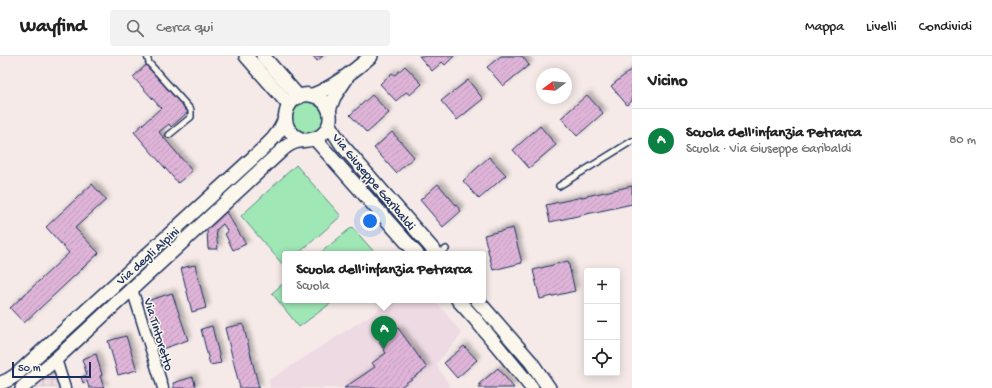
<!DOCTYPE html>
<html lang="it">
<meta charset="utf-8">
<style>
:root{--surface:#fff;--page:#f2f2f2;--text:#222;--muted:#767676;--line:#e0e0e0;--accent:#0b8043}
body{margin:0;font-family:"Gochi Hand",sans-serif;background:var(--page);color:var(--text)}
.controls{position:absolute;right:12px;bottom:12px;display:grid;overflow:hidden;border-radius:4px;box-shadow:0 2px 10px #0003}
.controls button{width:36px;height:36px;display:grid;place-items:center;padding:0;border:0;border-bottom:1px solid var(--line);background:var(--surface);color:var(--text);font:20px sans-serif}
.compass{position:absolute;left:536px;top:12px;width:36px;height:36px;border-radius:50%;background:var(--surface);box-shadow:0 2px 10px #0003;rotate:254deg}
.scale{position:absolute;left:12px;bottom:10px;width:79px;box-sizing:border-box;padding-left:4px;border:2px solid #1b2f5e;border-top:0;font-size:11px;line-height:14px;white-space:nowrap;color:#1b2f5e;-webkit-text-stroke:3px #fbf7ec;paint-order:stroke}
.you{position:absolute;left:370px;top:165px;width:14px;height:14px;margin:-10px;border:3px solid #fff;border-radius:50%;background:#1a73e8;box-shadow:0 0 0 6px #1a73e833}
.badge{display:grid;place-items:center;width:26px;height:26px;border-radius:50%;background:var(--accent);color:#fff;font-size:13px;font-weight:700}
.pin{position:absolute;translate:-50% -33px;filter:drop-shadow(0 1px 2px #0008)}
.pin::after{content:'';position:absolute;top:21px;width:14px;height:12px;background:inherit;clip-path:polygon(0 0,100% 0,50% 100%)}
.popup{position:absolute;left:282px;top:195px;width:204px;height:52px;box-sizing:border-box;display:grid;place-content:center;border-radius:4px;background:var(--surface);filter:drop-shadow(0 1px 3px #0005);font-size:13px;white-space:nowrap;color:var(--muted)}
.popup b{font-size:15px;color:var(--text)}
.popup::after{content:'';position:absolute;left:50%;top:100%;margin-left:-8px;border:8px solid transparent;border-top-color:var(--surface)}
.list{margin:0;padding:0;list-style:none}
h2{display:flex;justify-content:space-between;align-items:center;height:52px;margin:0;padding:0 16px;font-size:17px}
h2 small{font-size:13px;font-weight:400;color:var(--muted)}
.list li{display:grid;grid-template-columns:26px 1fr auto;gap:12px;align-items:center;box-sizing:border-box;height:64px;padding:0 16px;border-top:1px solid var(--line)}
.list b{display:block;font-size:15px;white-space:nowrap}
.list p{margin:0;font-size:13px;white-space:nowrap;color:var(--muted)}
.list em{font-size:13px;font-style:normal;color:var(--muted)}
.icon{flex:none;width:22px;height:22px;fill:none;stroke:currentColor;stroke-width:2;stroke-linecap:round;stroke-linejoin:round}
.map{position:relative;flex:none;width:632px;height:332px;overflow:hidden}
header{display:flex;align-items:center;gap:24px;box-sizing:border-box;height:56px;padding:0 20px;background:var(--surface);border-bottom:1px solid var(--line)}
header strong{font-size:19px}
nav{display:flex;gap:22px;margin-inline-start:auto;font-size:14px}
.search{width:280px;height:36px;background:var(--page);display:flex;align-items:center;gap:10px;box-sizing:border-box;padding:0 14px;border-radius:4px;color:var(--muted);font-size:15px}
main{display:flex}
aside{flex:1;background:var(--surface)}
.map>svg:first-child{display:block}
.built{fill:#eedae3}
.industrial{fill:url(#industrial-grid)}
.grass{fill:#9fe7b5;stroke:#5d8b8a}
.building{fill:url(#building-hatch);stroke:#1b2f5e;filter:url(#shadow)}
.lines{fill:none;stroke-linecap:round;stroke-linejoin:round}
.service-casing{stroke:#1b2f5e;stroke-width:8}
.minor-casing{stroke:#1b2f5e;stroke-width:13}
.tertiary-casing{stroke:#1b2f5e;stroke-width:16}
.service{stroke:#fbf7ec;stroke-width:5}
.minor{stroke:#fbf7ec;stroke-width:10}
.tertiary{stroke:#fbf7ec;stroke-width:13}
.labels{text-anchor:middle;stroke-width:3;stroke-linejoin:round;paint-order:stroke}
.street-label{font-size:13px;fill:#1b2f5e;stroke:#fbf7ec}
</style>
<header>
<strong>Wayfind</strong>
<div class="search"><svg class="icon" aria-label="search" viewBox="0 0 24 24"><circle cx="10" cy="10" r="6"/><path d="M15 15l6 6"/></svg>Cerca qui</div>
<nav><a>Mappa</a><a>Livelli</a><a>Condividi</a></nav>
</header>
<main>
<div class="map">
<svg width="632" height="332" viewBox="0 0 632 332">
<defs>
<pattern id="industrial-grid" width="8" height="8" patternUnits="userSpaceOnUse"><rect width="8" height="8" fill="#eedae3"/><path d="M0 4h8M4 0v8" fill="none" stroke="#ccbbc5"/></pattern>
<pattern id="building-hatch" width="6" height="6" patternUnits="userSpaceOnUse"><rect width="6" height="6" fill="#dfb4d8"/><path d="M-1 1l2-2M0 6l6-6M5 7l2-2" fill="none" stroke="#bf9bbc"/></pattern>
<filter id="shadow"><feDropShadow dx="3.5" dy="-3.5" stdDeviation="2" flood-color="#0004"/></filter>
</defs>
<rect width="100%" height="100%" fill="#f5eae8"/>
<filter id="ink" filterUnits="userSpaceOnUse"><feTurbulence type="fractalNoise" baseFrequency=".025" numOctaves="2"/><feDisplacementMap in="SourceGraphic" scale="8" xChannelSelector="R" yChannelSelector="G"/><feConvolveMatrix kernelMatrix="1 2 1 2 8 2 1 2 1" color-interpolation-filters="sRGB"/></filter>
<g filter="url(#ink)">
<!-- built -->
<path class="built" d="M394,244H435L462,278L436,308L451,332H270L269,324Z"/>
<!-- industrial -->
<path class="industrial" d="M55,306L63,332H25Z"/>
<!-- grass -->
<g class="grass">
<circle cx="307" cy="61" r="16"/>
<path d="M296,109L341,160L298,198H285V210H284L241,160Z"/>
<path d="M352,171L376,198H319Z"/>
<path d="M285,226V244H335L299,271L272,237Z"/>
</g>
<!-- building -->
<g class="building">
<path d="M313,0H323L317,5Z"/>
<path d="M419,0H454L445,9L442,6L432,15Z"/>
<path d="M501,0H522L529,9L503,30L487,11Z"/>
<path d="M146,9L188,56L171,71L169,68L159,76L192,115L178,127L134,76L161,52L133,21Z"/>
<path d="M405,10L422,28L410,39L406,36L396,45L380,28L392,17L395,19Z"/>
<path d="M632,13V45L627,49L611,30Z"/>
<path d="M468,24L483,43L457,64L441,45Z"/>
<path d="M372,39L389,57L367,77L350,59Z"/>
<path d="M587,39L603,57L577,80L561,62Z"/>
<path d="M540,70L556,89L529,112L513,94Z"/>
<path d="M392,76L414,101L396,117L374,92Z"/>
<path d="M489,101L506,119L479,143L463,125Z"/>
<path d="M92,128L106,144L75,172L99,197L24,267L10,252L69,197L46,171Z"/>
<path d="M438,128L461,155L443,171L420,144Z"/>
<path d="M632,130V148L550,166L546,149Z"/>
<path d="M226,156L246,188L233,194L225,178L228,176L223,168L216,174L218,193H208L207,174Z"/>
<path d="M513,172L522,207L493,214L484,179Z"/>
<path d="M568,205L575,235L540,243L533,214Z"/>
<path d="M195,209L206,252L192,256L181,212Z"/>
<path d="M172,237L188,284L162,293L147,245Z"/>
<path d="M243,268L259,332H240L225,272Z"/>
<path d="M212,270L221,307L210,309L201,273Z"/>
<path d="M398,272L427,312L399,332H344L375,311L372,307L386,297L379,286Z"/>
<path d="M126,280L137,314L118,319L108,285Z"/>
<path d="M464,290L477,304L457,322L444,307Z"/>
<path d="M96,298L102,319L100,320L104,332H89L87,325L83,327L81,321L87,319L82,303Z"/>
<path d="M498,312L514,332H479L481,329L479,328Z"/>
<path d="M193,321L196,332H174L173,327Z"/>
</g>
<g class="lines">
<defs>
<g id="service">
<path d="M147,0L149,7L191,54V61L169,79"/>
<path d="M559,130L632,85"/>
<path d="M439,198L446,193"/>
</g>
<g id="minor">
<path d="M132,233L163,332"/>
<path d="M56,303L65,332"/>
</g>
<g id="tertiary">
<path d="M246,0L289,49"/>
<path d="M263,0L299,41"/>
<path d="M313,39C335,30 353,16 371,0"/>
<path d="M329,54L334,41L346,23"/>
<path d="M329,69L342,89L437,198"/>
<path d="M315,83L417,198"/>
<path d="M458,244L476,264L532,332"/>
<path d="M477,244L531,306L549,332"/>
<path d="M1,327L8,324L16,319L256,99C268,88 280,78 285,62"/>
<path d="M22,332L56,303L280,96C284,92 289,88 295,86C301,84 307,85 313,83C326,80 333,67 329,54C327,49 323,44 317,41C288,28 270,74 304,84"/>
</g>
</defs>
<!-- service casing -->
<use href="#service" class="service-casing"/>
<!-- minor casing -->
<use href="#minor" class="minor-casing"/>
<!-- tertiary casing -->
<use href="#tertiary" class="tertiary-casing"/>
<!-- service -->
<use href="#service" class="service"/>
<!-- minor -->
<use href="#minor" class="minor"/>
<!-- tertiary -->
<use href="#tertiary" class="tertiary"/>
</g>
</g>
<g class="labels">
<!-- street labels -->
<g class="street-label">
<text transform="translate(375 125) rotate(50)" y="5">Via Giuseppe Garibaldi</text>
<text transform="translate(147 199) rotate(-42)" y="5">Via degli Alpini</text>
<text transform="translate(160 278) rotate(73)" y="5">Via Tintoretto</text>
</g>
</g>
</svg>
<div class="controls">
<button>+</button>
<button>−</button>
<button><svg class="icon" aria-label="locate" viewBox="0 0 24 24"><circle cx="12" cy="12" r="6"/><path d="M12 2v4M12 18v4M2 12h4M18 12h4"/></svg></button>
</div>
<svg class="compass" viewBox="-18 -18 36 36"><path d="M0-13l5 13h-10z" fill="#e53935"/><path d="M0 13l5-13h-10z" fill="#767676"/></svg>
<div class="scale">50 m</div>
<div class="you"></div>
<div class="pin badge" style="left:384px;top:293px">A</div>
<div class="popup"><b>Scuola dell'infanzia Petrarca</b>Scuola</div>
</div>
<aside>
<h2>Vicino<small></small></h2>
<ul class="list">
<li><span class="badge">A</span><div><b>Scuola dell'infanzia Petrarca</b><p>Scuola · Via Giuseppe Garibaldi</p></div><em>80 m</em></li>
</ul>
</aside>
</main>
